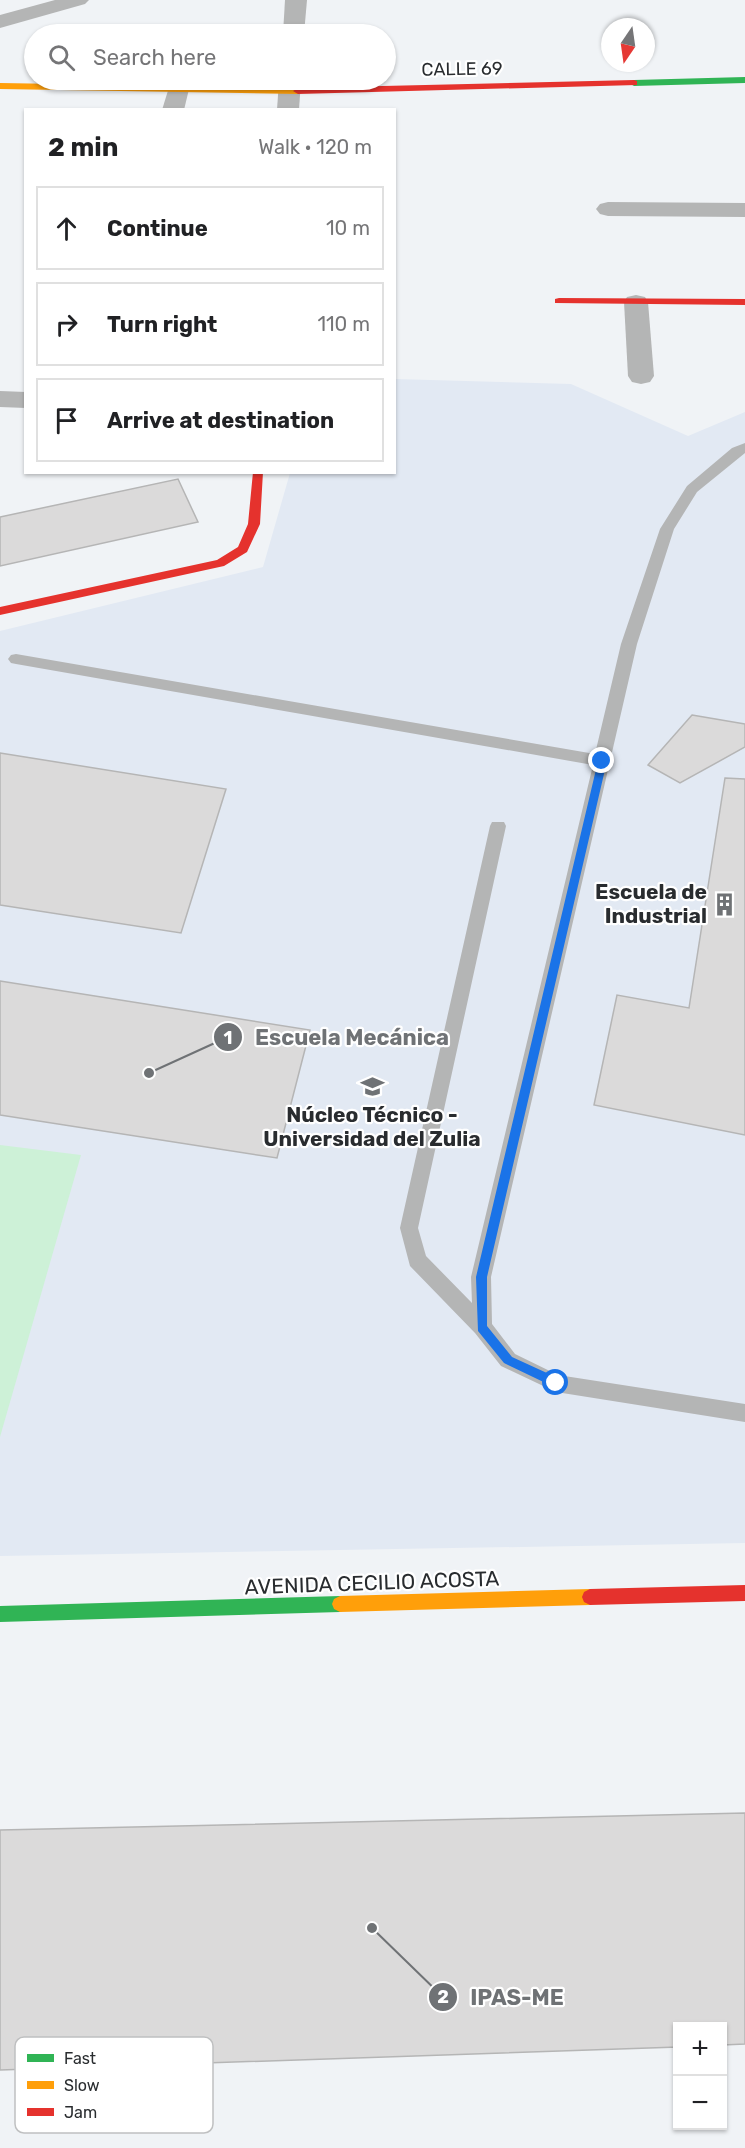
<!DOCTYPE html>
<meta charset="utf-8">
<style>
:root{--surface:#fff;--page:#f6f6f6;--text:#202124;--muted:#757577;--line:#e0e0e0}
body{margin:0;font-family:Rubik,sans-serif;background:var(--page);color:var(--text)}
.controls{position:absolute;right:18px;bottom:18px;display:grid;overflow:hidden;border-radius:0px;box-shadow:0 2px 4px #0004}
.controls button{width:54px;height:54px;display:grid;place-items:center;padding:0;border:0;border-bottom:2px solid var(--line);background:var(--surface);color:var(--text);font:30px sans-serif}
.compass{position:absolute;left:601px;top:18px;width:54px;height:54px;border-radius:50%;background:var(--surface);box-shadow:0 2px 4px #0004;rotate:193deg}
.stop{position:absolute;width:18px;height:18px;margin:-14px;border:4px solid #1a73e8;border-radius:50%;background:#fff}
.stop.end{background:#1a73e8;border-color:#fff;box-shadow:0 2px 6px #0008}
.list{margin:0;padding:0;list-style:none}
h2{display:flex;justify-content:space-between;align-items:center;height:78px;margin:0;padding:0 24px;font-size:26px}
h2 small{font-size:20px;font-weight:400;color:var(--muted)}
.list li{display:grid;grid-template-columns:39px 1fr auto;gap:18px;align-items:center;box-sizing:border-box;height:84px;margin:0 12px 12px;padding:0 12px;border:2px solid var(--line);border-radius:0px}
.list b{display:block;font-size:22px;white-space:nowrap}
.list em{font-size:20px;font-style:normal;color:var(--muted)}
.icon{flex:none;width:33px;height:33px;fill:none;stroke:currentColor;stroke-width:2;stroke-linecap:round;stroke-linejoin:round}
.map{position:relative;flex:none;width:745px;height:2148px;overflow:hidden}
.search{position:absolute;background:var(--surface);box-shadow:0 2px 4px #0004;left:24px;top:24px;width:372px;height:66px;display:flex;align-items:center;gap:15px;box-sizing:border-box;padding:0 21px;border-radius:33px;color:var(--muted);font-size:22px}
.panel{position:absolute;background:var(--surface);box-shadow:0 2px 4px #0004;left:24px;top:108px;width:372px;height:366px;border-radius:0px}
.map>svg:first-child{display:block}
.built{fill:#e2e9f3}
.green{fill:#cdf1d7}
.building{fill:#dbdada;stroke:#b5b5b5;stroke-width:1.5}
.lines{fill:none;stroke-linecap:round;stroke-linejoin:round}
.lane{fill:#b4b5b5;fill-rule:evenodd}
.street{fill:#b4b5b5;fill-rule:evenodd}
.fast{fill:#30b455;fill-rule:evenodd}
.slow{fill:#ff9f0a;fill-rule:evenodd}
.jam{fill:#e5322d;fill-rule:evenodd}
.route{fill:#1a73e8}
.labels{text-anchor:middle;stroke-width:4.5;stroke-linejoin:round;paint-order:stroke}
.far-street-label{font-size:18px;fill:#292c2f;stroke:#fff}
.poi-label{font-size:21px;font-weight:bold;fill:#292c2f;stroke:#fff;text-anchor:end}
.street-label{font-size:21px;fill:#292c2f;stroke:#fff}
.key{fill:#fff;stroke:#bfc0c1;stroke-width:1.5}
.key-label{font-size:16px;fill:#292c2f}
.leader{fill:none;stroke:#6f7275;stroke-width:2}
.callout-dot{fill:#6f7275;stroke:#fff;stroke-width:2}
.mark-label{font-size:18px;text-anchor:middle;font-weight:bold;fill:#fff}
.callout-label{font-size:22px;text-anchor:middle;font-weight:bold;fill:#6f7275;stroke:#fff;stroke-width:4.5;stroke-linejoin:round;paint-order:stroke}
</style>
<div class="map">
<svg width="745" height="2148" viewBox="0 0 745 2148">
<rect width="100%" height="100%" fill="#f0f3f6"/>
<!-- built -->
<path class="built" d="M395,379L571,384L688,436L745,412V1543L0,1556V631L263,567L290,473L394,472Z"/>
<!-- green -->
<path class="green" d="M0,1145L81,1155L0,1437Z"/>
<!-- building -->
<g class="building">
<path d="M178,479L198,522L0,566V517Z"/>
<path d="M692,715L745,724V747L680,783L648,765Z"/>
<path d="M0,753L226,789L181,933L0,905Z"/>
<path d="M725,778L745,779V1135L594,1105L617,995L689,1008Z"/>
<path d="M0,981L310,1030L277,1158L0,1115Z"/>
<path d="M745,1813V2044L723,2045V2026H678V2047L0,2070V1830Z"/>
</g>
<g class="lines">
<!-- lane -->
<path class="lane" d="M745,443V453L697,492L674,529L637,644L491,1277L492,1324L515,1354L558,1375L745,1404V1422L556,1392L501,1366L475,1333L410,1266L400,1228L490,826L492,822H504L506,826L418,1228L426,1256L472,1303L471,1277L593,765L16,664L11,663L8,659L11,655L16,654L595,754L621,644L660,529L687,486L732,448Z"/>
<!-- street -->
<g class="street">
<path d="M55,0H89L85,4L0,28V15Z"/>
<path d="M285,0H307L304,34H283Z"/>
<path d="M279,80H301L299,110H277Z"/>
<path d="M178,82L186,84L189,89L184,110H162L170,84Z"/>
<path d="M608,202L745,203V217L608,216L600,214L596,209L600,204Z"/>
<path d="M636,295L645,297L648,302L654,376L650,382L641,384L632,382L628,376L624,302L627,297Z"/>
<path d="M0,391L26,392V408L0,407Z"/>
</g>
<!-- fast -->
<g class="fast">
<path d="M745,77V83L634,86L629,83L634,80Z"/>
<path d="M340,1596L346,1599L348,1604L346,1609L340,1612L0,1622V1606Z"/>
</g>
<!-- slow -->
<g class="slow">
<path d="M0,83L298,88L303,91L298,94L0,89Z"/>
<path d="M590,1589L596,1592L598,1597L596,1602L590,1605L340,1612L334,1609L332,1604L334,1599L340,1596Z"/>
</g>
<!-- jam -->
<g class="jam">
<path d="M634,80L637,81V85L298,94L293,91L298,88Z"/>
<path d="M559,298L745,299V305L555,303V299Z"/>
<path d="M253,472H263L260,524L247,552L224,566L0,615V607L217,560L238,547L248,524Z"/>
<path d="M745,1585V1601L590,1605L584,1602L582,1597L584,1592L590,1589Z"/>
</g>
</g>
<!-- route -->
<path class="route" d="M602,758L607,761L487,1277V1326L512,1357L560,1379V1386L556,1388L504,1363L478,1331L476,1277L598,761Z"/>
<!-- icons -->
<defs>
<symbol id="building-bare" viewBox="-9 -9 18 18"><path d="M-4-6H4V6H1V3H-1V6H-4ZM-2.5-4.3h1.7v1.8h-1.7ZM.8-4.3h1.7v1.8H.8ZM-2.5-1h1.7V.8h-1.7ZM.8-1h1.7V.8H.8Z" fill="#6f7275" stroke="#fff" stroke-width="2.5" paint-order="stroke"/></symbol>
<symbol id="university-bare" viewBox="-9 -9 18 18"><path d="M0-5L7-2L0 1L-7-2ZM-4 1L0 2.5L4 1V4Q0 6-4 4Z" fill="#6f7275" stroke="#fff" stroke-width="2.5" paint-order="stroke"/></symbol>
</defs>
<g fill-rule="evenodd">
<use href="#building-bare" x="708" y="888" width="33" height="33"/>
<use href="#university-bare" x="356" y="1070" width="33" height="33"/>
</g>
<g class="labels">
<!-- far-street labels -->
<g class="far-street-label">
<text transform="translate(462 69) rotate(-1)" y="6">CALLE 69</text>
</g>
<!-- poi labels -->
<g class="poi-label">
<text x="707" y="899">Escuela de<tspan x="707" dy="24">Industrial</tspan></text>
<text x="372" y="1122" text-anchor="middle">Núcleo Técnico -<tspan x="372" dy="24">Universidad del Zulia</tspan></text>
</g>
<!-- street labels -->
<g class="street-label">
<text transform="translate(372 1583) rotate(-2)" y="7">AVENIDA CECILIO ACOSTA</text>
</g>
</g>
<!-- legend -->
<rect x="15" y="2037" width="198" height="96" rx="9" class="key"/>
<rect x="27" y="2054" width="27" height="8" fill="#30b455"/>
<rect x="27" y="2081" width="27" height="8" fill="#ff9f0a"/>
<rect x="27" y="2108" width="27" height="8" fill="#e5322d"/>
<g class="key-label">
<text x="64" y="2064">Fast</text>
<text x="64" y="2091">Slow</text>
<text x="64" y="2118">Jam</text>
</g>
<!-- callouts -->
<path class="leader" d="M149 1073L228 1037M372 1928L443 1997"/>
<g class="callout-dot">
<circle cx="149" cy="1073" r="6"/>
<circle cx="372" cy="1928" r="6"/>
<circle cx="228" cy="1037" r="15"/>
<circle cx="443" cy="1997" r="15"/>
</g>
<g class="mark-label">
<text x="228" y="1044">1</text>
<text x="443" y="2003">2</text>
</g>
<g class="callout-label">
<text x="352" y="1045">Escuela Mecánica</text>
<text x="517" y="2005">IPAS-ME</text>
</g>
</svg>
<div class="controls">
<button>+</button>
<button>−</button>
</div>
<svg class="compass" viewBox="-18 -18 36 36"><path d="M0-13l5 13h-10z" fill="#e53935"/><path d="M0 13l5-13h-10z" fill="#757577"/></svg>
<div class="stop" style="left:556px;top:1383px"></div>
<div class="stop end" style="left:602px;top:761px"></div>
<div class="search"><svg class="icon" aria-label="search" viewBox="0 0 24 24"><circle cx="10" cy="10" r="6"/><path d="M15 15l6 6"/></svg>Search here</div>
<section class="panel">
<h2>2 min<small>Walk · 120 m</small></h2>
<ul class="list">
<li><svg class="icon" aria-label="ahead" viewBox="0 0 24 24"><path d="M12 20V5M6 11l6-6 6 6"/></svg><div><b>Continue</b></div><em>10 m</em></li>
<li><svg class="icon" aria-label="right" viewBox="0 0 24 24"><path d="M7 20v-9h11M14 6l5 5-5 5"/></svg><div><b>Turn right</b></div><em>110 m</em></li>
<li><svg class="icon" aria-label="arrive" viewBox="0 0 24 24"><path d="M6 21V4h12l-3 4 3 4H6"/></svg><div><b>Arrive at destination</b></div></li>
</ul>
</section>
</div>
